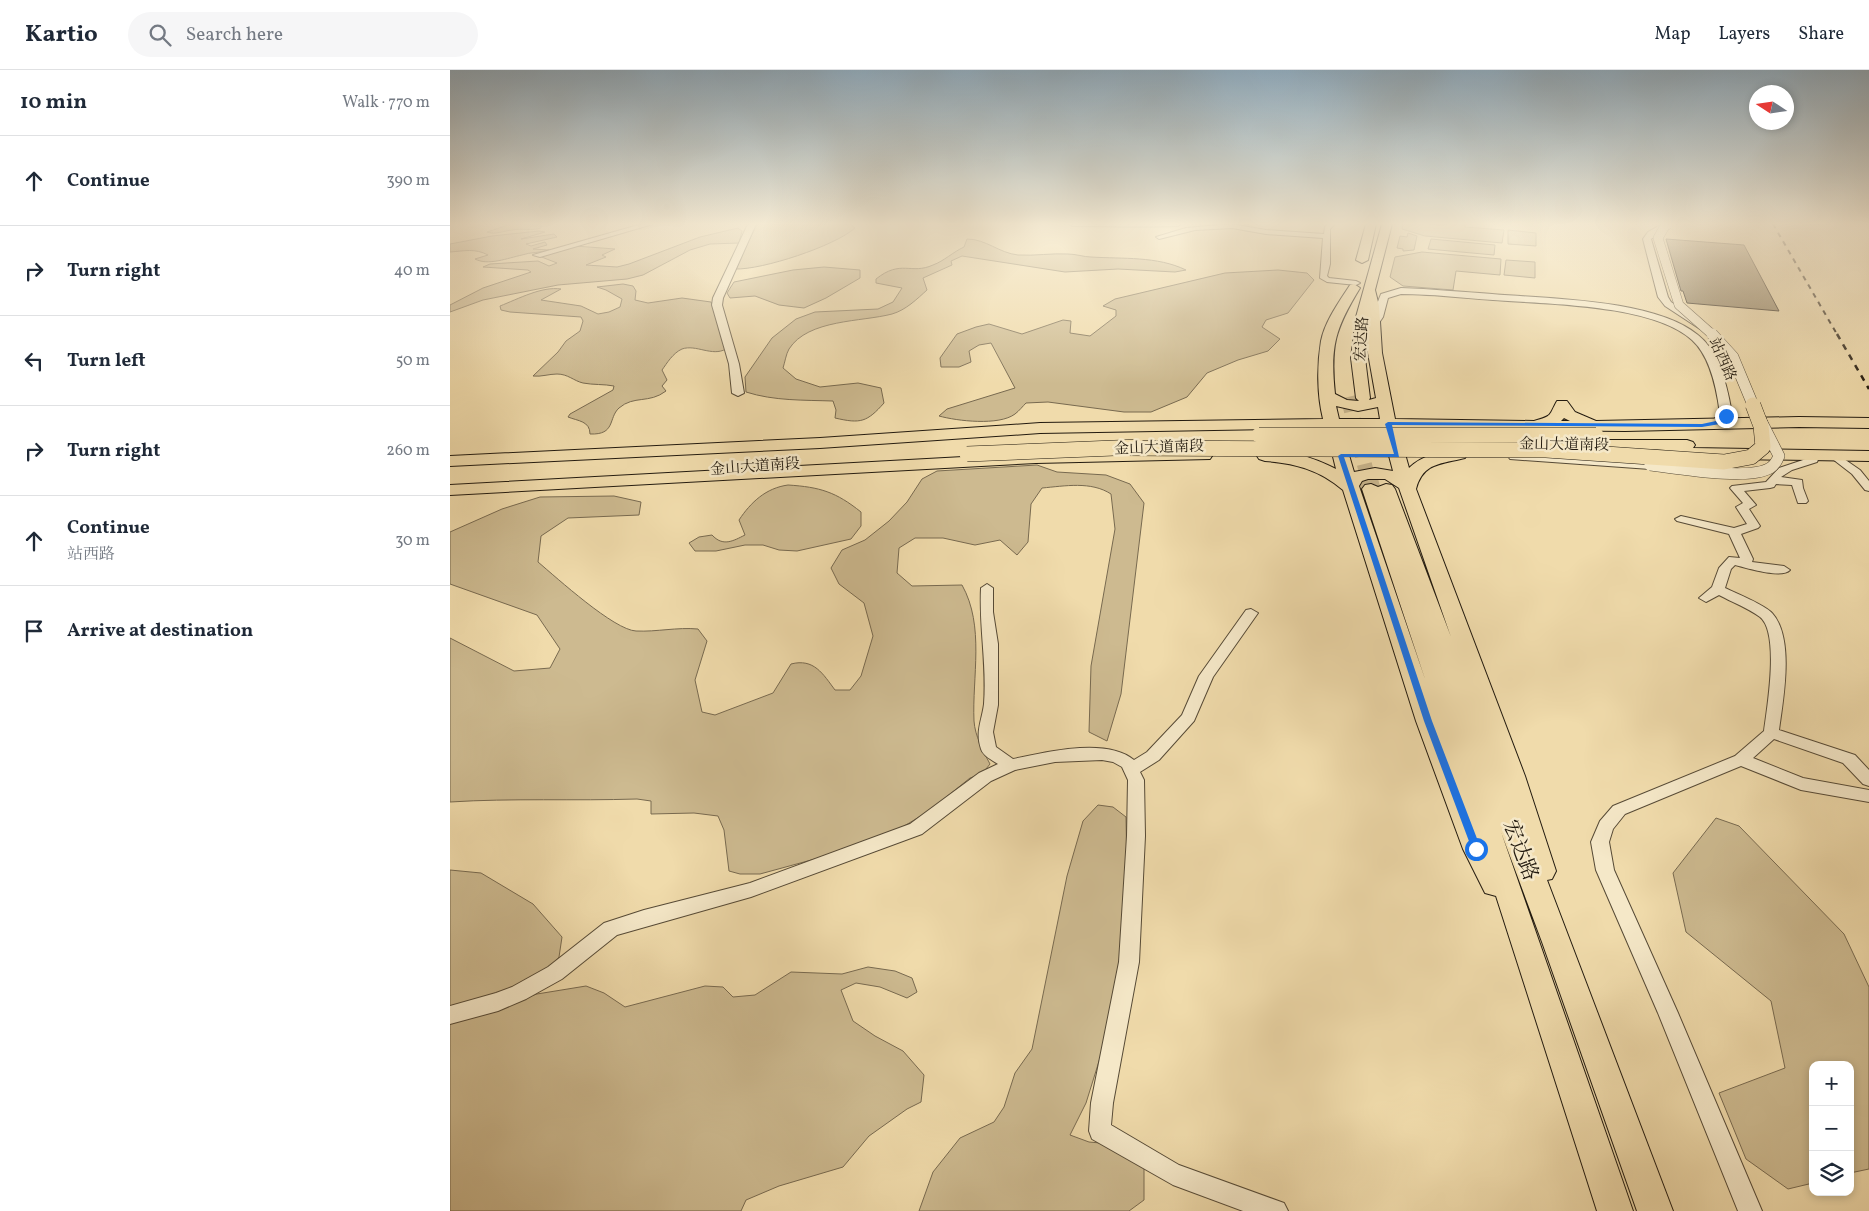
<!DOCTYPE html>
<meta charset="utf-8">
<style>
:root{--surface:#fff;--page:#f6f6f7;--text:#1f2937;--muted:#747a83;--line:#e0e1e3}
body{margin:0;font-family:Vollkorn,"Noto Serif SC",serif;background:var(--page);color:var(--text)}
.controls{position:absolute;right:15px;bottom:15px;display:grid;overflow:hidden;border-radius:10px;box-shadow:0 2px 8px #0003}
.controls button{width:45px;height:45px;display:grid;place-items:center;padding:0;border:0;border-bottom:1px solid var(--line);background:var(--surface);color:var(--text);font:25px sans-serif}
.compass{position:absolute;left:1299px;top:15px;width:45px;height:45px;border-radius:50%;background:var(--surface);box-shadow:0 2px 8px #0003;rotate:282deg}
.stop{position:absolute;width:15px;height:15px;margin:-11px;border:4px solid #1a73e8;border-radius:50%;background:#fff}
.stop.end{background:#1a73e8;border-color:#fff;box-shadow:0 1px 5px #0008}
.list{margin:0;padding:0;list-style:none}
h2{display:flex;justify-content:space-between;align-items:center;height:65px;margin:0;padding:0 20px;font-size:21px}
h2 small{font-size:16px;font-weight:400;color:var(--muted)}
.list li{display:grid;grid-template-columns:32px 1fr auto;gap:15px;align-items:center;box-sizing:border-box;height:90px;padding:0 20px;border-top:1px solid var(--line)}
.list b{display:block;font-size:19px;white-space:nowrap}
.list p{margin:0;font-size:16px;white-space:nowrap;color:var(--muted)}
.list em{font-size:16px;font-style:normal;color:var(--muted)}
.icon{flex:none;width:28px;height:28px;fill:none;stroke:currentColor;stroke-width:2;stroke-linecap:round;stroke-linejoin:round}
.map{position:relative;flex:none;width:1419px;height:1141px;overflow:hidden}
header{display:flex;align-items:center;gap:30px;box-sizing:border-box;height:70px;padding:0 25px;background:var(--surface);border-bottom:1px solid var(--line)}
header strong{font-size:24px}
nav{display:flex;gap:28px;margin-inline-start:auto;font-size:18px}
.search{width:350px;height:45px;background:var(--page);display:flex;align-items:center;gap:12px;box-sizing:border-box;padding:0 18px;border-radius:28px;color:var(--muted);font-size:19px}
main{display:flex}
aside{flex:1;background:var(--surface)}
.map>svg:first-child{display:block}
.green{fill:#cdba90;stroke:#786a50}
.building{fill:#8d7e60;stroke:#221a0f}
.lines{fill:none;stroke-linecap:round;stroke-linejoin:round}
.primary-tunnel-far1{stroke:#c7b48c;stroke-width:15;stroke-dasharray:15 8;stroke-linecap:butt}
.primary-tunnel{stroke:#c7b48c;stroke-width:19;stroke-dasharray:19 9;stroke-linecap:butt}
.minor-casing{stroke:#564a36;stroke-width:2}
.tertiary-casing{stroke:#564a36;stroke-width:2}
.primary-casing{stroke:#221a0f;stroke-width:2}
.minor{fill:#f5e8c8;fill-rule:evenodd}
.tertiary{fill:#f5e8c8;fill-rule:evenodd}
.primary{fill:#f0dbab;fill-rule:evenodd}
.rail-far1{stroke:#221a0f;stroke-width:2;stroke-dasharray:5 5;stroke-linecap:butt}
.rail{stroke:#221a0f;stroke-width:2.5;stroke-dasharray:6 6;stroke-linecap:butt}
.tertiary-bridge-far1-casing{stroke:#564a36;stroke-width:10;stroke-linecap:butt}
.tertiary-bridge-casing{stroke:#564a36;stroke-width:12;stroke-linecap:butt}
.primary-bridge-casing{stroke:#221a0f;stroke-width:16;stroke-linecap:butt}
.tertiary-bridge-far1{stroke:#f5e8c8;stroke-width:9}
.tertiary-bridge{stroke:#f5e8c8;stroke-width:11}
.primary-bridge{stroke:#f0dbab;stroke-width:15}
.route{fill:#1a73e8}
.labels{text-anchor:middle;stroke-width:5;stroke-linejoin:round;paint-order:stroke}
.far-street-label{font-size:15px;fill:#221a0f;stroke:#f5e8c8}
.near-street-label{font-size:21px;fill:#221a0f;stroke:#f5e8c8}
</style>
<header>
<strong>Kartio</strong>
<div class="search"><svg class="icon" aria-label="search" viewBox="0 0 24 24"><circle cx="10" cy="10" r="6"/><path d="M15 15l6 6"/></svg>Search here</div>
<nav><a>Map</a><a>Layers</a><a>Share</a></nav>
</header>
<main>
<aside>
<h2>10 min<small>Walk · 770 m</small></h2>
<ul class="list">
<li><svg class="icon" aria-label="ahead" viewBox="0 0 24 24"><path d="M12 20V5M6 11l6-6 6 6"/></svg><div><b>Continue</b></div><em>390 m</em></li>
<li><svg class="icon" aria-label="right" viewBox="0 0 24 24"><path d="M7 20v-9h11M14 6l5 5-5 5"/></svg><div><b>Turn right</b></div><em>40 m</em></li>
<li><svg class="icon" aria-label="left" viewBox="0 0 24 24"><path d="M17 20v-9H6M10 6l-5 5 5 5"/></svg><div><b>Turn left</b></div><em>50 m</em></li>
<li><svg class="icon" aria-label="right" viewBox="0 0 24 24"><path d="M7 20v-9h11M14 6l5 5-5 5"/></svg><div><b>Turn right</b></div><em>260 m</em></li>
<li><svg class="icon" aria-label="ahead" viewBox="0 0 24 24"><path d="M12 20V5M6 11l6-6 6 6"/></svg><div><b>Continue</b><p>站西路</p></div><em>30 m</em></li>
<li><svg class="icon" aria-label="arrive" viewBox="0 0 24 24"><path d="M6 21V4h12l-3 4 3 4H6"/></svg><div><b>Arrive at destination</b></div></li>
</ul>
</aside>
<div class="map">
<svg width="1419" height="1141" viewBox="0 0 1419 1141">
<rect width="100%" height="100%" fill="#f0dbab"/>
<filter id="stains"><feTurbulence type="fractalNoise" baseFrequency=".004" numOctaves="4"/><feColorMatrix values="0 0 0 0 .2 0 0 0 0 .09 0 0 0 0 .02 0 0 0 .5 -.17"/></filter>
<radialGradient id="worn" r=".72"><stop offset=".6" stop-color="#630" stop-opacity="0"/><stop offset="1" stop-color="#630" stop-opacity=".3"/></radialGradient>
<!-- green -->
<g class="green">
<path d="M55,154H91V158C81,161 72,158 62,160C53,161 45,165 37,162L58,155Z"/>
<path d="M307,154H400L405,158C385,176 312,200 285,199Z"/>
<path d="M953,154H1015V157L1054,160L1052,173L975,166L952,159Z"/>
<path d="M288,158L292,161L289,173L260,174L240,180L193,205L177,209L108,215L33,230L0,242V235L33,218L81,202L78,200L33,197L40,194L88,191L99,196L107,193L89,186L125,176L165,179L152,185L156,187L136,195L167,197L179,194L250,167Z"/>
<path d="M1058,160L1086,163V176L1058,174Z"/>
<path d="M89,161L95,162L71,169L104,164L107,167L76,174L81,176L95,172L97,175L83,179L99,180C90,183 80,182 72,185C58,188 38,196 25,189L38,185C25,178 14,181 0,182V174L42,166Z"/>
<path d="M958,163L967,166L964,180L953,181V179L947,178L950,166L957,167Z"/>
<path d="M517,169C536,169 549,183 568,185C585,186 602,183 618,184C626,184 634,187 641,187C673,189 707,186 736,200L725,202L668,199L615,202L512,186L501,191L502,195L473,208L477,220C467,229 456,240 442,244C412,252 358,249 339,279C336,284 335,292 333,298L346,309L370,317L408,313L431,318L434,333C417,352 411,354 385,348L386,340L383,331C354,330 324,331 296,322L295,307L322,268L346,249L365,242L428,239L443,232L452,218L426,213V209C451,189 461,205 483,195C494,191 503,182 514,177Z"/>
<path d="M981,169L1045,175L1044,185L978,179Z"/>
<path d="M972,182L1051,189L1050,205L1006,201L1003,220L953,216L940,207L945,187Z"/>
<path d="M1056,190L1085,192V208L1054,205Z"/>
<path d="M374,197L410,200V208L376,228L354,238L329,235L305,226L280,228L277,223L284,212L343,200Z"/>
<path d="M828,200L857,203L864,210L838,243L816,250L812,257L830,269L818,281L788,290L757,303L737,327L701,342H674L598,332L576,333C573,336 569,341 565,344C549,356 507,351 489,346L497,339L565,318L541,273L529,275L519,281L521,292L509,297H491L490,288L507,264L526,257L539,254L572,264L613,250L621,251L620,263L640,266L666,246V240L653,236L665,229L775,203Z"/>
<path d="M173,214L183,216L186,221L185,230L198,233L232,228L261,232L276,279C262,287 246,274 232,279C223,283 217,293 212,300L217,310L212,316L216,321C199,334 184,325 169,338C158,348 166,365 140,364C140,351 128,351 118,347L120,344L163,320L164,316C154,314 143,315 133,313C124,311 118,304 107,304C99,304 91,307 83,306L108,282L116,271L130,261L133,251L131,247L60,242L51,240L50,236C68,229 92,216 111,219L91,230L131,236L148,244L159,242L170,237L172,229L156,220L147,217Z"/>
<path d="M587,395L607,402L656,405L680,414L694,433L671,624L657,671L639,662L641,596L665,459L661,424C641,411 615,416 592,418L581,434L578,472L567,485L550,470L525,475L493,468H465L449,478L447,503L462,516L512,515C535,556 522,607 524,651C525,666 533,681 540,694L532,704L520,708L479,741L446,761L387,783L310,804H290L279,801L274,760L268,746L244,743L201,744V731L187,729C125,731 62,728 0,732V568L64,601L100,598L110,579L87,545L0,514V462L52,439L90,427L164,426L191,432L189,445L118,448L91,466L88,492C107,508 164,560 186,561C207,562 227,557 248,559L257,571L245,610L252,642L265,645L323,623L341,594C364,588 373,604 385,620H400L411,606L423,566L414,533L389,514L381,498L392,480L415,470L439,451L457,432L472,409L487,401Z"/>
<path d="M338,415C370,417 386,422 411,442V456L401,469L347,481L329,480L313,475H295L266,481H245L239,473L249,467L262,465C273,477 283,471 295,465L289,450C301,432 316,418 338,415Z"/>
<path d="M648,735L663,737L676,747L678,862L655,972L636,1033L620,1065L639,1072L662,1074L694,1094V1130L679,1141H469L483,1102L510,1068L544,1052L554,1037L565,1003L582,979L617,806L633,751Z"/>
<path d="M1266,748L1289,756L1394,864L1419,917V1099L1400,1103V995H1363V1113L1338,1119L1296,1089L1269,1023L1335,998L1321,931L1236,862L1223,803Z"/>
<path d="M0,800L31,803L83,834L112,867L109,887L92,907L0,940Z"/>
<path d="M418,897L445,901L462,908L467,922L457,928L430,917L406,913L391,920L403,951L425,966L453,981L474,1005L471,1032L457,1039L419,1066L393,1097L329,1116L296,1130L291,1141H0V951L87,924L136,916L154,923L175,937L255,916L273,917L283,927L305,925L341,902L392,904Z"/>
</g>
<!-- building -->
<path class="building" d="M1216,169L1294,175L1329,241L1237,233L1233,221H1231Z"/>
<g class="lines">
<!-- primary-tunnel-far1 -->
<path class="primary-tunnel-far1" d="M898,327L918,409"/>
<!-- primary-tunnel -->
<path class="primary-tunnel" d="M918,408L921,419"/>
<defs>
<g id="minor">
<path d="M192,154H203L90,187L83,185Z"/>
<path d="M619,154H731L728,156C692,157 657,156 622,156Z"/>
<path d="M781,154L816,160L874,164L875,157L878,154H885L880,159V194L877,206L879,208L906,211L910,213L906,215L877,212L870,208L873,168L816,164L782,158L745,160L709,169L706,167L736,158Z"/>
<path d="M1365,382L1370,385L1367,392L1342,400L1331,407L1352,410L1353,418L1358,431L1356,433H1348L1342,415L1326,414L1324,417L1320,418L1294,421L1306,435L1299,439L1310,456L1308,458L1291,464L1303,489L1302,492L1334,496L1340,500C1332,509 1297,498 1285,495L1281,499L1275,518C1286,523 1315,535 1322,543C1345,568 1333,630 1329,660L1405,685L1419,700V716L1413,714L1393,693L1324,669L1303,688L1353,708L1419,720V732L1351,720L1291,696L1175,744L1163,759L1159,772L1164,800L1228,943L1312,1141H1288L1208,943L1146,800L1141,772L1150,751L1163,736L1285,686L1314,661C1317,638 1330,563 1310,547C1298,538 1282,532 1269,525L1256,532L1249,528L1262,517L1269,498L1279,487L1290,488L1279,464L1227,451L1225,449L1231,446L1284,458L1297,454L1286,437L1293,433L1280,418L1282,416L1316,412L1329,398L1359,388L1361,383Z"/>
<path d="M1384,382L1410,400L1419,411V421L1415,420L1402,404L1380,387L1379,385Z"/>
<path d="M537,514L543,518V542L548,574V635L543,662L546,677L563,689C596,682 657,667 684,690L697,682L732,645L749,606L796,540L801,539L808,543L763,607L744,651L709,690L690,702L694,710L695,766L689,892L663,1033L661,1055L729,1095L834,1133L838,1141H793L723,1115L642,1069L639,1061L641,1033L669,892L677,766L678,710L672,697L663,692L652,690L605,692L565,700L541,711L472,764L301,827L167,865L112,909L76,929L48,941L0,954V936L46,923L62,917L98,897L154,853L194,840L300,813L460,754L529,703L548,694C542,690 533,686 531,679C525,662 532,650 534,634C537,595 529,557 531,518Z"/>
</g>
<g id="tertiary">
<path d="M298,154H306L273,228L272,235L289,294L294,323L288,326L282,323L279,294L262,235L263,228Z"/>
<path d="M1212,154L1219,156L1201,169L1218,227L1221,232L1256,255V259H1250L1215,236L1208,227L1193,169L1198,162Z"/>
<path d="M951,218C981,219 1012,222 1042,224C1098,229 1204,229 1248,265C1270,282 1278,319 1282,344C1275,355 1262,361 1249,358L1247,355L1249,352L1263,350L1270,344C1267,321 1261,287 1242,270C1203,234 1095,234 1043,230C1012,228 982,224 951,224L938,228L933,247L927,256L924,257L921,256L919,254L931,224Z"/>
<path d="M1064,382L1200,391L1206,395L1200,399L1060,389L1058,386L1060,383Z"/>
</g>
<g id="primary">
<path d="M916,154H926L918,190L912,193L906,190Z"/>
<path d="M932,154H942L925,220L929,236L932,283L945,349L1084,351C1103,346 1099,345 1107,331H1117L1125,342L1146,351L1349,347L1419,348V358L1349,357L1175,361L948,359L959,398C971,386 997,377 1015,382L1017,385L1015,388C992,394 973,392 966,419L1075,706L1106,801L1102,809L1097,810L1223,1141H1187L1092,872L1051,762L1183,1141H1147L1046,826L1035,823L1013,779L966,651L893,420C870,400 845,393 815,391L809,389L807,386L809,383C833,377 865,388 886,399L876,358L590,363L370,378L0,396V386L370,368L590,353L873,349C867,325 867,295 871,271C875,251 889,232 900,215L904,214L910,218C885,259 880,276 885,324L897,330L909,331L906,328L901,288L906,247ZM917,257L918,283L926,328L919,330L920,328L915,288ZM886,336L908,341L928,337L930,349H889ZM1114,348L1120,351H1111ZM891,358L932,359L943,401L925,398L904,402ZM918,409H935L949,418L1001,567L945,419L942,415L936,414L928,417L921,414L915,415L912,419L975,609L909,416L912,411Z"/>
<path d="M1152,370H1237L1243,372L1245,375L1243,378L1419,381V391L1222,388L1216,386L1214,383L1216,380L1146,378L1144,375L1146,372Z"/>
<path d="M754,381L760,383L762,386L760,389L586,393L0,425V415L586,383Z"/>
</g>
</defs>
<!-- minor casing -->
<use href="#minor" class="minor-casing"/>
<!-- tertiary casing -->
<use href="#tertiary" class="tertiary-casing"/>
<!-- primary casing -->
<use href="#primary" class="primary-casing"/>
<!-- minor -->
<use href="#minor" class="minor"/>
<!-- tertiary -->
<use href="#tertiary" class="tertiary"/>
<!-- primary -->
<use href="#primary" class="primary"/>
<!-- rail-far1 -->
<path class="rail-far1" d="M1323,154L1388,266"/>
<!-- rail -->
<path class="rail" d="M1387,264L1419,319"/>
<defs>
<path id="tertiary-bridge-far1" d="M1219,154L1215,156L1208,168L1229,235L1264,266"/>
<path id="tertiary-bridge" d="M1200,395C1226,398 1299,411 1320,398C1325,395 1327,391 1329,386L1303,335L1283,287L1262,264"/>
<g id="primary-bridge">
<path d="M809,365H1146"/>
<path d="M675,378L1096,380L1274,392L1301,387L1313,377L1311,356L1303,335"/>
<path d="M517,384L689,377"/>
</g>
</defs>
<!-- tertiary-bridge-far1 casing -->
<use href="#tertiary-bridge-far1" class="tertiary-bridge-far1-casing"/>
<!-- tertiary-bridge casing -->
<use href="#tertiary-bridge" class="tertiary-bridge-casing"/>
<!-- primary-bridge casing -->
<use href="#primary-bridge" class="primary-bridge-casing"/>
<!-- tertiary-bridge-far1 -->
<use href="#tertiary-bridge-far1" class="tertiary-bridge-far1"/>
<!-- tertiary-bridge -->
<use href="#tertiary-bridge" class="tertiary-bridge"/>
<!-- primary-bridge -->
<use href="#primary-bridge" class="primary-bridge"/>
</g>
<!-- sky -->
<linearGradient id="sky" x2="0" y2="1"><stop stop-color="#8fa9ba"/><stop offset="0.49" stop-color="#f8efd9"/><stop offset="1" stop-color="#f8efd9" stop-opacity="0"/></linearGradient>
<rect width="1419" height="314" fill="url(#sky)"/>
<!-- route -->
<path class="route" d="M1276,344L1279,346L1270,354L1252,357L942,355L949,387H894L982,651L1031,779L1030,782H1023L974,651L888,386L891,384H944L935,354L938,352L1252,354L1266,351Z"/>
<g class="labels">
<!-- far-street labels -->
<g class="far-street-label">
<text transform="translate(911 269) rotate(-86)" y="5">宏达路</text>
<text transform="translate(1273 289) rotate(66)" y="5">站西路</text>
<text transform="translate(1114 374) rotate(1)" y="5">金山大道南段</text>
<text transform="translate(709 377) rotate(-2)" y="5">金山大道南段</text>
<text transform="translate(305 396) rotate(-4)" y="5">金山大道南段</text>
</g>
<!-- near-street labels -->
<g class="near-street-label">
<text transform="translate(1071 780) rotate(69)" y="7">宏达路</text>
</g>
</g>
<rect width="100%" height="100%" filter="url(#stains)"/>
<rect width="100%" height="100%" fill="url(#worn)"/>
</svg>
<div class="controls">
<button>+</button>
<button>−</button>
<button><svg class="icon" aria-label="layers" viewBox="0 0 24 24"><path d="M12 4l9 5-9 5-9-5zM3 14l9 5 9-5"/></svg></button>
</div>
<svg class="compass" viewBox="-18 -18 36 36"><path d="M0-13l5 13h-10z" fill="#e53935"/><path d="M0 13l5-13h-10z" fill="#747a83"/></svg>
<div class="stop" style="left:1026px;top:779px"></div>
<div class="stop end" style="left:1276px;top:346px"></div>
</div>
</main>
